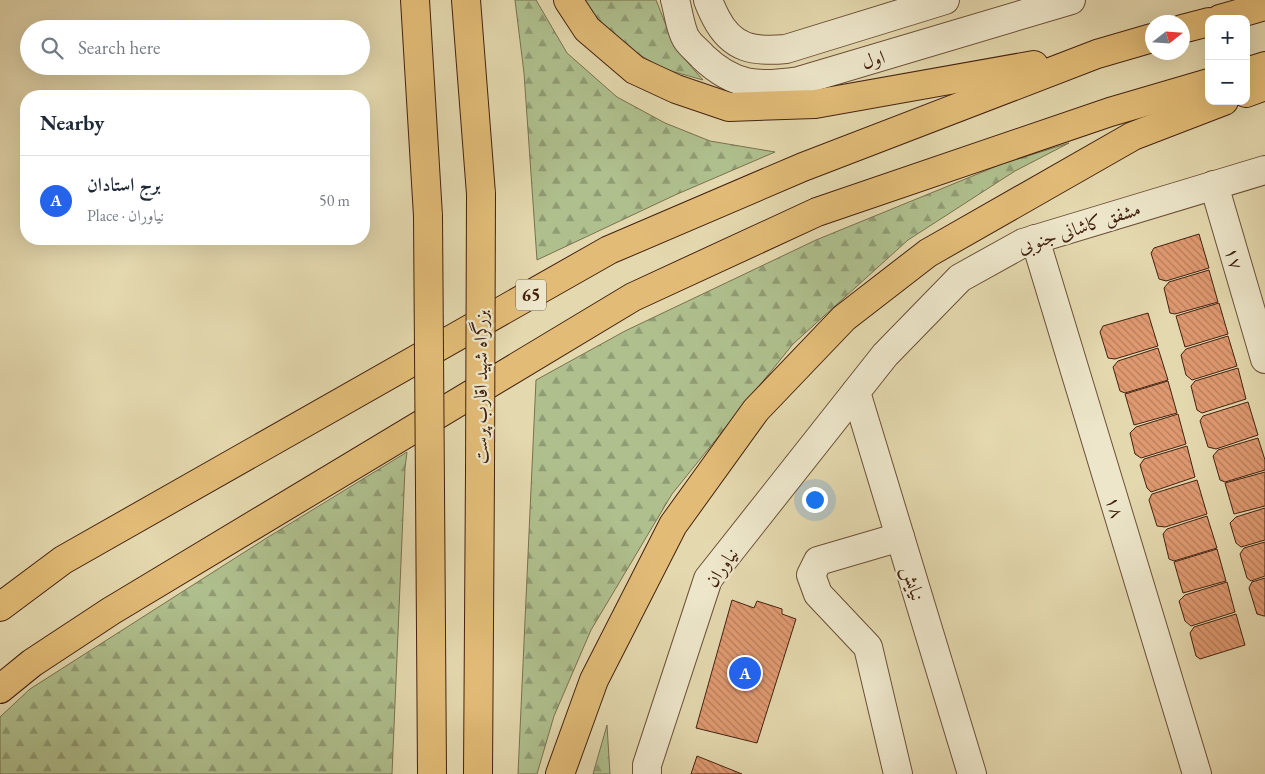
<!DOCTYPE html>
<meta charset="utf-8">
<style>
:root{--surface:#fff;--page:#f2f2f3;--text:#1f2937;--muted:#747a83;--line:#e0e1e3;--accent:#2563eb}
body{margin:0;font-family:"EB Garamond",Amiri,serif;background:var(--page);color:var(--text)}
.controls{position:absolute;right:15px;top:15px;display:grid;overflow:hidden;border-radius:10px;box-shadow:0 5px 20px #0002}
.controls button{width:45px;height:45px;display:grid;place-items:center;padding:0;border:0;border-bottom:1px solid var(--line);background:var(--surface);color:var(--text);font:25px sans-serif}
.compass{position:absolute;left:1145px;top:15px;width:45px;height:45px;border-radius:50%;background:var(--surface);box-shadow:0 5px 20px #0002;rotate:73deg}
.you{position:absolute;left:814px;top:499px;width:18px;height:18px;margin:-12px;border:4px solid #fff;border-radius:50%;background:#1a73e8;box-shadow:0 0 0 8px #1a73e833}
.badge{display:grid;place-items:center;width:32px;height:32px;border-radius:50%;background:var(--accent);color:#fff;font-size:16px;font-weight:700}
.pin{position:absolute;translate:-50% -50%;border:2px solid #fff;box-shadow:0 1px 5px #0006}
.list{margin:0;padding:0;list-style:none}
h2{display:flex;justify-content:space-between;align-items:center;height:65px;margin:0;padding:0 20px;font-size:21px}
h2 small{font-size:16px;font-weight:400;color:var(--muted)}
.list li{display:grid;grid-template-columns:32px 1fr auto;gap:15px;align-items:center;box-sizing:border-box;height:90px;padding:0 20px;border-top:1px solid var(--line)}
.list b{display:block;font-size:19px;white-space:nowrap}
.list p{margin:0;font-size:16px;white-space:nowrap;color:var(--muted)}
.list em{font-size:16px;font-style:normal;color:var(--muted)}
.icon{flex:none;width:28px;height:28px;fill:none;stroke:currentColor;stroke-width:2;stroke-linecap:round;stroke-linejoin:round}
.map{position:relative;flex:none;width:1265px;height:774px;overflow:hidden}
.search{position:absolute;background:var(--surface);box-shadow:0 5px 20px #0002;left:20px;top:20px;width:350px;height:55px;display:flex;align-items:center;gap:12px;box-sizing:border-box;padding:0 18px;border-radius:28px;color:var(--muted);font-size:19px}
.panel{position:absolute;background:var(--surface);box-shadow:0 5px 20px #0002;left:20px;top:90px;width:350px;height:155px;border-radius:20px}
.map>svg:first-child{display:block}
.forest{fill:url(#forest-firs);stroke:#7a714f}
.building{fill:url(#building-back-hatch);stroke:#442210}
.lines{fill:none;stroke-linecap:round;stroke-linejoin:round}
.minor-casing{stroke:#6c5038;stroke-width:30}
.highway-casing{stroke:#442210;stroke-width:30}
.minor{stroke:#ede6ca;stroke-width:28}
.highway{stroke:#e2bc77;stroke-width:28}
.highway-bridge-casing{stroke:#442210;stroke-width:30;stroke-linecap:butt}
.highway-bridge{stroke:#e2bc77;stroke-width:28}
.labels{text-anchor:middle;stroke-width:4.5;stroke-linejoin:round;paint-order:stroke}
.shield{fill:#ede6ca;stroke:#775d48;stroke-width:1}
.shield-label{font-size:18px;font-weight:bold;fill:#442210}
.street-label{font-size:19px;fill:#442210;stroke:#ede6ca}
</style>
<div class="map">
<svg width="1265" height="774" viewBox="0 0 1265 774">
<defs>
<pattern id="forest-firs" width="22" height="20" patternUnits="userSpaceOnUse" patternTransform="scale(1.25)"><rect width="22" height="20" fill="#afc08e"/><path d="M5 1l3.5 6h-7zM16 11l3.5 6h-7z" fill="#909c73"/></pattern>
<pattern id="building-back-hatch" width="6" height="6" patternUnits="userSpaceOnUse" patternTransform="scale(1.25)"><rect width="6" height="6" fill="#df9970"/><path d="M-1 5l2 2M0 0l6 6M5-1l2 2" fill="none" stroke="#b67c5b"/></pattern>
</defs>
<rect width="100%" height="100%" fill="#e4d8ae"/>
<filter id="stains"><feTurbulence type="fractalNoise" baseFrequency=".004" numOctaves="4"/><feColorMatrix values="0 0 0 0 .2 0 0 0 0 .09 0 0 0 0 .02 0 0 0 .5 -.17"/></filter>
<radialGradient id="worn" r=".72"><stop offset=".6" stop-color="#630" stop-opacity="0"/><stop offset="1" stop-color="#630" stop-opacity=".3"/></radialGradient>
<!-- forest -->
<g class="forest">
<path d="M515,0H536L567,53L617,97L665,123L710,141L775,152L675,195L537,260L524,73Z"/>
<path d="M582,0H656L675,48L703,80L664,69L616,41Z"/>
<path d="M1069,143L1015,171L908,240L793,344L672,494L591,630L554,716L537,774H518L536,380L625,331L816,240L1002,164Z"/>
<path d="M407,452L405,468L392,774H0V717L30,689L265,539Z"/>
<path d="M607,725L610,774H593Z"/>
</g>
<!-- building -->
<g class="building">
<path d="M1199,234L1209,268L1166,281L1159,279L1151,253L1154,248Z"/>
<path d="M1209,270L1218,302L1175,314L1170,313L1164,288L1169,282Z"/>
<path d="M1219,303L1228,334L1185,347L1176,316Z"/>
<path d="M1148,313L1158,346L1115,359L1108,358L1100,332L1103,326Z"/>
<path d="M1228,336L1237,366L1192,380L1186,375L1181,355L1186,349Z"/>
<path d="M1158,348L1168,380L1125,393L1120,391L1113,367L1118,361Z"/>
<path d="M1238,368L1246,399L1202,413L1197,410L1191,386L1195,381Z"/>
<path d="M1168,381L1177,413L1134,425L1125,394Z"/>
<path d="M1248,402L1258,435L1216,449L1208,447L1200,421L1203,416Z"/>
<path d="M1178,414L1186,444L1141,458L1135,454L1130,433L1136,427Z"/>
<path d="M1258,438L1265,460V470L1225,482L1220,480L1213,456L1218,450Z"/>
<path d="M1187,446L1195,477L1151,492L1147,488L1140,465L1144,459Z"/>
<path d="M1265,472V506L1234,514L1225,483Z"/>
<path d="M1197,480L1207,514L1165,527L1157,526L1149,500L1152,494Z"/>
<path d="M1265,508V540L1241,547L1236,543L1230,523L1236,517Z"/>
<path d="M1207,516L1217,548L1174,561L1169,559L1163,534L1167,529Z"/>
<path d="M1265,542V576L1251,581L1247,578L1240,554L1244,548Z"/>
<path d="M1217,549L1226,581L1183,593L1174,562Z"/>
<path d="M1265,578V616H1264L1257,614L1249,588L1252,582Z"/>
<path d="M1227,582L1235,612L1191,626L1185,621L1179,601L1185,595Z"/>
<path d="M732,600L754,608L757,601L782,609V614L796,619L757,743L696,728Z"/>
<path d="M1236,614L1245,645L1200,659L1196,656L1190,633L1194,627Z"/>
<path d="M697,756L742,774H691Z"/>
</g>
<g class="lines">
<defs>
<g id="minor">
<path d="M675,0C678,10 681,32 687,40C691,46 698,51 703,57C735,87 758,87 799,81L1071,0"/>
<path d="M708,0C710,6 713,12 716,18C732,49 754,52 786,49L945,0"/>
<path d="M1214,185L1265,359"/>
<path d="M1035,239L1197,774"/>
<path d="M856,392L972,774"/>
<path d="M647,774V765L708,579L885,355L960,278L1023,243L1265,170"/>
<path d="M898,774L868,647L818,594L811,575L818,561L900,537"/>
</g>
<g id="highway">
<path d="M415,0L428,216"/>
<path d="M466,0L481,194"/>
<path d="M568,0L587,29L635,70L676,89L729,107L815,104L1034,65"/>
<path d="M1220,19L1265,6"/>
<path d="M1182,29L1209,22"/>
<path d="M1246,72L1265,66"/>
<path d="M1246,93L1265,86"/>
<path d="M430,489L432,774"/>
<path d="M0,607L63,560L609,250L803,167L1097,54L1152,38"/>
<path d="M0,689L32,663L111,611L633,297L817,212L1110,112L1209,83"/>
<path d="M478,774L480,472"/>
<path d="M560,774L594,680L673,525L756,410L844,318L928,253L1133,136L1224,101"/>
</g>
</defs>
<!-- minor casing -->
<use href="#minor" class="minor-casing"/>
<!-- highway casing -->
<use href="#highway" class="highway-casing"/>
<!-- minor -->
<use href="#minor" class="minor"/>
<!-- highway -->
<use href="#highway" class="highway"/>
<defs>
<g id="highway-bridge">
<path d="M428,216L430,489"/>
<path d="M480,472L481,194"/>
</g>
</defs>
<!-- highway-bridge casing -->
<use href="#highway-bridge" class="highway-bridge-casing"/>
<!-- highway-bridge -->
<use href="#highway-bridge" class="highway-bridge"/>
</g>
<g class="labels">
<!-- shield labels -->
<rect class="shield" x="516" y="279.5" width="30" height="31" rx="4"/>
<g class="shield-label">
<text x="531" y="301">65</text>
</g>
<!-- street labels -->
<g class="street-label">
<text transform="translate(873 59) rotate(-17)" y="7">اول</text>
<text transform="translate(1079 227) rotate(-18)" y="7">مشفق کاشانی جنوبی</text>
<text transform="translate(1235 258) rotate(74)" y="7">۱۷</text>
<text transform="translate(480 387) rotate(-90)" y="7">بزرگراه شهید اقارب پرست</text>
<text transform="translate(1116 507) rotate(73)" y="7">۱۸</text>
<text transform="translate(721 567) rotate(-56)" y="7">نیاوران</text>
<text transform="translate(914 583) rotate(73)" y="7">نیایش</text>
</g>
</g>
<rect width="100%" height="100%" filter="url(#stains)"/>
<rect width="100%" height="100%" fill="url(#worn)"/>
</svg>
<div class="controls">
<button>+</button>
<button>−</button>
</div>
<svg class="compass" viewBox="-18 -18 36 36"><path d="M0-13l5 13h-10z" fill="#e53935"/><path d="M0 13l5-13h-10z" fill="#747a83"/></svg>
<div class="you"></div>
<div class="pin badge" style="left:745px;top:673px">A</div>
<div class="search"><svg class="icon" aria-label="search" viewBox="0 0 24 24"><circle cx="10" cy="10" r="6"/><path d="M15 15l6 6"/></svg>Search here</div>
<section class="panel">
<h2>Nearby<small></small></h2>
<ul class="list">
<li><span class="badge">A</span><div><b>برج استادان</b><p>Place · نیاوران</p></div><em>50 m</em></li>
</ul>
</section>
</div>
